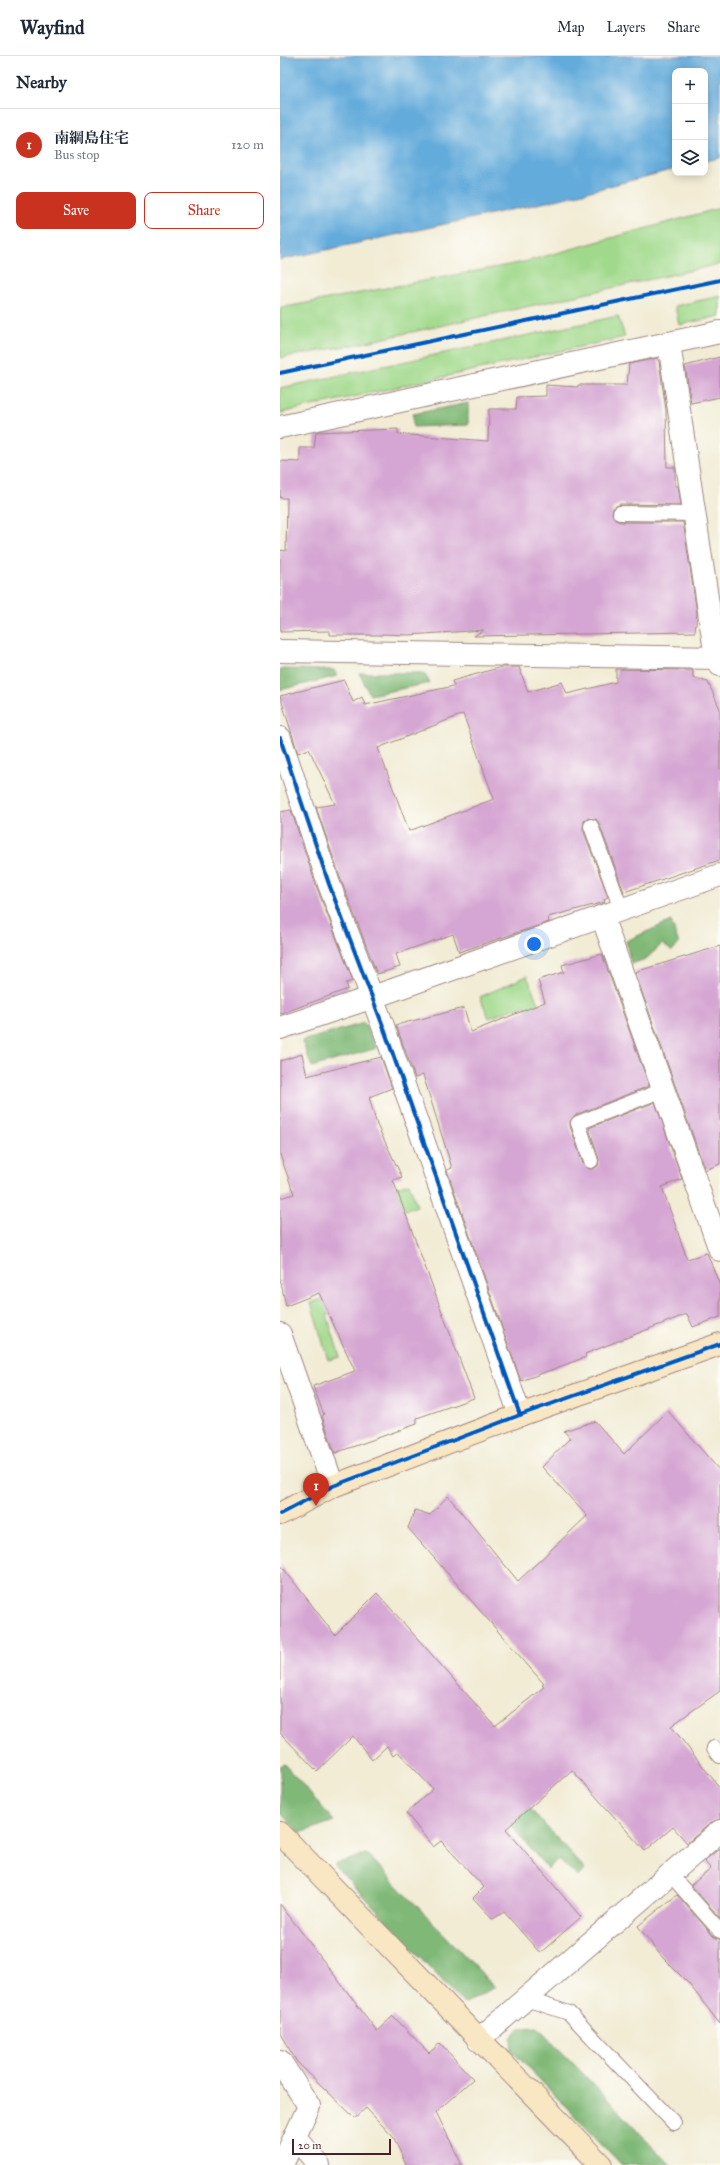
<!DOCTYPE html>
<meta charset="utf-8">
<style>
:root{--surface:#fff;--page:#f2f2f3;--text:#1f2937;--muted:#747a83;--line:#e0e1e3;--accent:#c8321e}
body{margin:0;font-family:"IM FELL Great Primer","Noto Serif JP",serif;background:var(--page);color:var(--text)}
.controls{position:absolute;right:12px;top:12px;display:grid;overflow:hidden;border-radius:8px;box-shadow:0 2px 10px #0003}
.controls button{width:36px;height:36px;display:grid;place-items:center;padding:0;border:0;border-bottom:1px solid var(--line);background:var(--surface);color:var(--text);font:20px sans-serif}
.scale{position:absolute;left:12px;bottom:10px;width:99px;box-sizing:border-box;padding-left:4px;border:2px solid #4a1f2b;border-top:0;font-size:11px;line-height:14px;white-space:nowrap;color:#4a1f2b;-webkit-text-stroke:3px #fdfcf7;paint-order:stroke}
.you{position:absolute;left:254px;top:888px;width:14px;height:14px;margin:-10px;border:3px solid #fff;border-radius:50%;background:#1a73e8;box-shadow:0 0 0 6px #1a73e833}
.badge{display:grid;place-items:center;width:26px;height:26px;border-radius:50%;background:var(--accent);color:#fff;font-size:13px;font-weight:700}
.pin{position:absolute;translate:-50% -33px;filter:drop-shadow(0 1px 2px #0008)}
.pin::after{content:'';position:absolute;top:21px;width:14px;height:12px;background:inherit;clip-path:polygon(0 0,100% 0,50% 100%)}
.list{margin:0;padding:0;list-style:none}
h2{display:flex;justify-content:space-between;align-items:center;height:52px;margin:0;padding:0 16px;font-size:17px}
h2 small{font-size:13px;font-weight:400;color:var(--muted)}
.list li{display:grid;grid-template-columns:26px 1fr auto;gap:12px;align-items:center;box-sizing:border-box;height:72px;padding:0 16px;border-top:1px solid var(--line)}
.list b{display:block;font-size:15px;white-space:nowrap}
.list p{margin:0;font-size:13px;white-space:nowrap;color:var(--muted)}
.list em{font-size:13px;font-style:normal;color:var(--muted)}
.actions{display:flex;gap:8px;padding:12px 16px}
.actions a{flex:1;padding:9px 0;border:1px solid var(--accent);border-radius:8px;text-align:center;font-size:14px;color:var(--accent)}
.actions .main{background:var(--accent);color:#fff}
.icon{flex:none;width:22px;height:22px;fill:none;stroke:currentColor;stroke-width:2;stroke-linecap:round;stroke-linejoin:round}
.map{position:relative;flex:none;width:440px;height:2109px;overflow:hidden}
header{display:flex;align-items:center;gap:24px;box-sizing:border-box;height:56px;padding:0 20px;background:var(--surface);border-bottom:1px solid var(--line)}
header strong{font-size:19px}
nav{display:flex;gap:22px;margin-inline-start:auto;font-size:14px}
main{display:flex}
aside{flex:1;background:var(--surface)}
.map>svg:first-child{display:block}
.green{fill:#a0d98b;stroke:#757c5b}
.forest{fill:#80b977;stroke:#656c51}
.water{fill:#64abdb;stroke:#576583}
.building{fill:#d5a6d3;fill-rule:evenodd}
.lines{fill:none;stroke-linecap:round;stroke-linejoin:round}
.lane-casing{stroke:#9e8680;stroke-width:16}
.street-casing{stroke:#9e8680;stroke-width:24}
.secondary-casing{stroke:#9e8680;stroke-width:24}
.lane{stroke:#fff;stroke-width:14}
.street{stroke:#fff;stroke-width:22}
.secondary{stroke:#f9e7c3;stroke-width:22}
.cycleway-casing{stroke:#fdfcf7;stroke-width:6}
.cycleway{stroke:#0057b8;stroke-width:4}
</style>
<header>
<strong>Wayfind</strong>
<nav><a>Map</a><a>Layers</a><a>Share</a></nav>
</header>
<main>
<aside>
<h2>Nearby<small></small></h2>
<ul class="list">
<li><span class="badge">1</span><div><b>南綱島住宅</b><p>Bus stop</p></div><em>120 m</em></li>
</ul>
<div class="actions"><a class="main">Save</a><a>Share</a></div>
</aside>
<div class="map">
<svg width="440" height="2109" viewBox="0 0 440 2109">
<rect width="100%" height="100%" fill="#fdfcf7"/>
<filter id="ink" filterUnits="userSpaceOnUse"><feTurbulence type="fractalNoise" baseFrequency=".025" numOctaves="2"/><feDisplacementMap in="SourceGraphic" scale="8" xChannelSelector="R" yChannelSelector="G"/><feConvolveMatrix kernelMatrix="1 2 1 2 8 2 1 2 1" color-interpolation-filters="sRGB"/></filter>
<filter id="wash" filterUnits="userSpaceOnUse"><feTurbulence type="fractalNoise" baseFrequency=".012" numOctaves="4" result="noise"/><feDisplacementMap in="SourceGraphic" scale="16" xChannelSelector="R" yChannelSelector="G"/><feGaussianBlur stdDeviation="0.9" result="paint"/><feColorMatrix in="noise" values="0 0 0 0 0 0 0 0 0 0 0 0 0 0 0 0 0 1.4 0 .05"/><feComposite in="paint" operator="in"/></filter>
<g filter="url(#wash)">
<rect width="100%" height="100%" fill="#f2ecd5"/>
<!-- green -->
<g class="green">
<path d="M440,152V208L78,288L0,302V252L244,206Z"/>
<path d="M440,240V260L399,269L395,250Z"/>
<path d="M338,260L345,281L0,357V332Z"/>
<path d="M247,920L270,978L262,983L244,949L209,962L200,941Z"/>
<path d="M129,1127L137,1150L98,1163L89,1140Z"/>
<path d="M84,1228L88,1240L47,1259L60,1301L48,1304L31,1247Z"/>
</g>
<!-- forest -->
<g class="forest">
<path d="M188,347V369L133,371V358Z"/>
<path d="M0,613L54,614L57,620L0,634Z"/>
<path d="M79,617H144L150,627L90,639Z"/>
<path d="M391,865L399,888L392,895L382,888L366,903L351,908L346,885Z"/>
<path d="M84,967L97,992L32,1011L22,985Z"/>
<path d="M200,1698L305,1813L298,1821L278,1803L268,1813L182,1713Z"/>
<path d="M4,1708L54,1765L20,1777L0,1757V1710Z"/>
<path d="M87,1798L215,1931L184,1948L54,1809Z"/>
<path d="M258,1971L391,2109H342L232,1995L231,1982L239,1972Z"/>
</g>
<!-- water -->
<path class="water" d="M0,0H440V102L425,105V15H395V113L276,144L0,204Z"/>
<g id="blocks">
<!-- building -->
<g class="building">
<path d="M440,301V341L411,347L405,310Z"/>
<path d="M377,302L379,306L386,354L387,411H395V430H398L401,449L340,448L333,452L332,457L335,464L340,466H403L417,557L415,576L194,580L204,574L129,579L102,578V579H50V575L0,576V494L6,495L7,442H0V405L20,406V392H34L36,376L118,373V378L208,385L209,353H236L237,341L266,340V329L298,331V329H347L349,308Z"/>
<path d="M222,611H239L248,636L282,626L287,638L336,626V613L413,614V622L428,626L440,653V804L344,836L319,767L316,763L308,762L304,765L303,773L328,841L324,843L325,846L268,861L269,866L179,896L173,878L116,898L120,911L97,918L61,824L36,751L55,748L29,693L18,697L0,640L64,624L73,646L82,641L85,649L174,630L172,625ZM183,658L214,743L129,775L98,692Z"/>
<path d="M11,754L37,832L73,925L66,927L68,933L0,958V756Z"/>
<path d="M440,890V1108L425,1114L355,916Z"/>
<path d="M322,898L369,1030L295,1059L290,1065V1070L303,1108L309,1113H313L318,1110L319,1103L309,1072L375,1046L402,1123L382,1131L407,1203L427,1197L440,1230V1261L413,1271L407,1258L305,1298L306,1301L241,1325L168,1117L167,1114L172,1112L143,1019L135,1022L116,969L184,952L191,976L265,946L258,924L284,916L282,909Z"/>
<path d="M22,998L27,1020L101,1001L112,1032L89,1041L97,1069L122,1121L113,1124L194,1342L137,1362V1368L55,1397L42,1360L44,1359L33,1330L75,1315L39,1237L6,1250L0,1223V1142L14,1138L0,1099V1005Z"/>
<path d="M388,1355L440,1415V1635L391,1670L440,1732V1763L432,1766L407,1787L393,1771L365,1795L292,1714L226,1773L301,1861L260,1897L224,1856L213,1863L193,1842L204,1831L161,1785L153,1791L126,1757L153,1733L118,1696L113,1700L107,1690L92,1704L73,1680L37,1715L0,1677V1508L55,1579L97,1537L215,1670L264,1631L262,1629L264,1628L128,1472L135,1454L150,1459L168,1440L238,1525L307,1460L262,1411L290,1382L284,1375L315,1365L344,1398Z"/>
<path d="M440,1792V1862L411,1829L431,1813L424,1805Z"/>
<path d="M397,1839L434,1881L440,1883V1968L409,1928L382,1901L358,1870Z"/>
<path d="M0,1848L97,1975L113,1960L149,1997L160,1987L193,2023L156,2056L182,2109H126L114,2082L86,2052L75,2062L17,2006L0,1978Z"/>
</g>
</g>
</g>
<g filter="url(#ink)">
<use href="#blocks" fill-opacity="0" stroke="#9e8680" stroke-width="1"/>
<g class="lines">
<defs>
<g id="lane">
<path d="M340,457L415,458"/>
<path d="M311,770L341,853"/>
<path d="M311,1105L298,1067L383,1034"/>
<path d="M434,1692L440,1700"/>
<path d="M390,1818L440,1875"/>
<path d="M246,1943L289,1957L394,2067"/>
</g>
<g id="street">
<path d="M389,287L436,602L440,609"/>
<path d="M0,371L440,276"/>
<path d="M0,595L440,602"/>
<path d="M0,682L49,828L103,970L240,1359"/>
<path d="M322,860L440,1194"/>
<path d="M0,972L93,941L440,819"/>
<path d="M0,1278L53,1430"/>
<path d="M198,1984L440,1775"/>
<path d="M0,2005L29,2050L2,2109"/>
<path d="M15,2081L39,2109"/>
</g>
<g id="secondary">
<path d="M0,1458L53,1430L240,1359L440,1288"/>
<path d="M0,1777L321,2109"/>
</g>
</defs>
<!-- lane casing -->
<use href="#lane" class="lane-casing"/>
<!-- street casing -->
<use href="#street" class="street-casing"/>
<!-- secondary casing -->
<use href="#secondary" class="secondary-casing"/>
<!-- lane -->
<use href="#lane" class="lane"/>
<!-- street -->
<use href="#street" class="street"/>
<!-- secondary -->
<use href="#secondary" class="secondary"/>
<defs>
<g id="cycleway">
<path d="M0,317L440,224"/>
<path d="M0,682L49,828L103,970L240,1359"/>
<path d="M0,1458L53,1430L240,1359L440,1288"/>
</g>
</defs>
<!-- cycleway casing -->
<use href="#cycleway" class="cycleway-casing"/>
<!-- cycleway -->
<use href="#cycleway" class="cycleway"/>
</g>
</g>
</svg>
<div class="controls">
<button>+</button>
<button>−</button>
<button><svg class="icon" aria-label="layers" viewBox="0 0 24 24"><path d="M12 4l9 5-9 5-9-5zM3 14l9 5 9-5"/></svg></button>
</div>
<div class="scale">20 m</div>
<div class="you"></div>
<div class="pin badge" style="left:36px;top:1450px">1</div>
</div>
</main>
